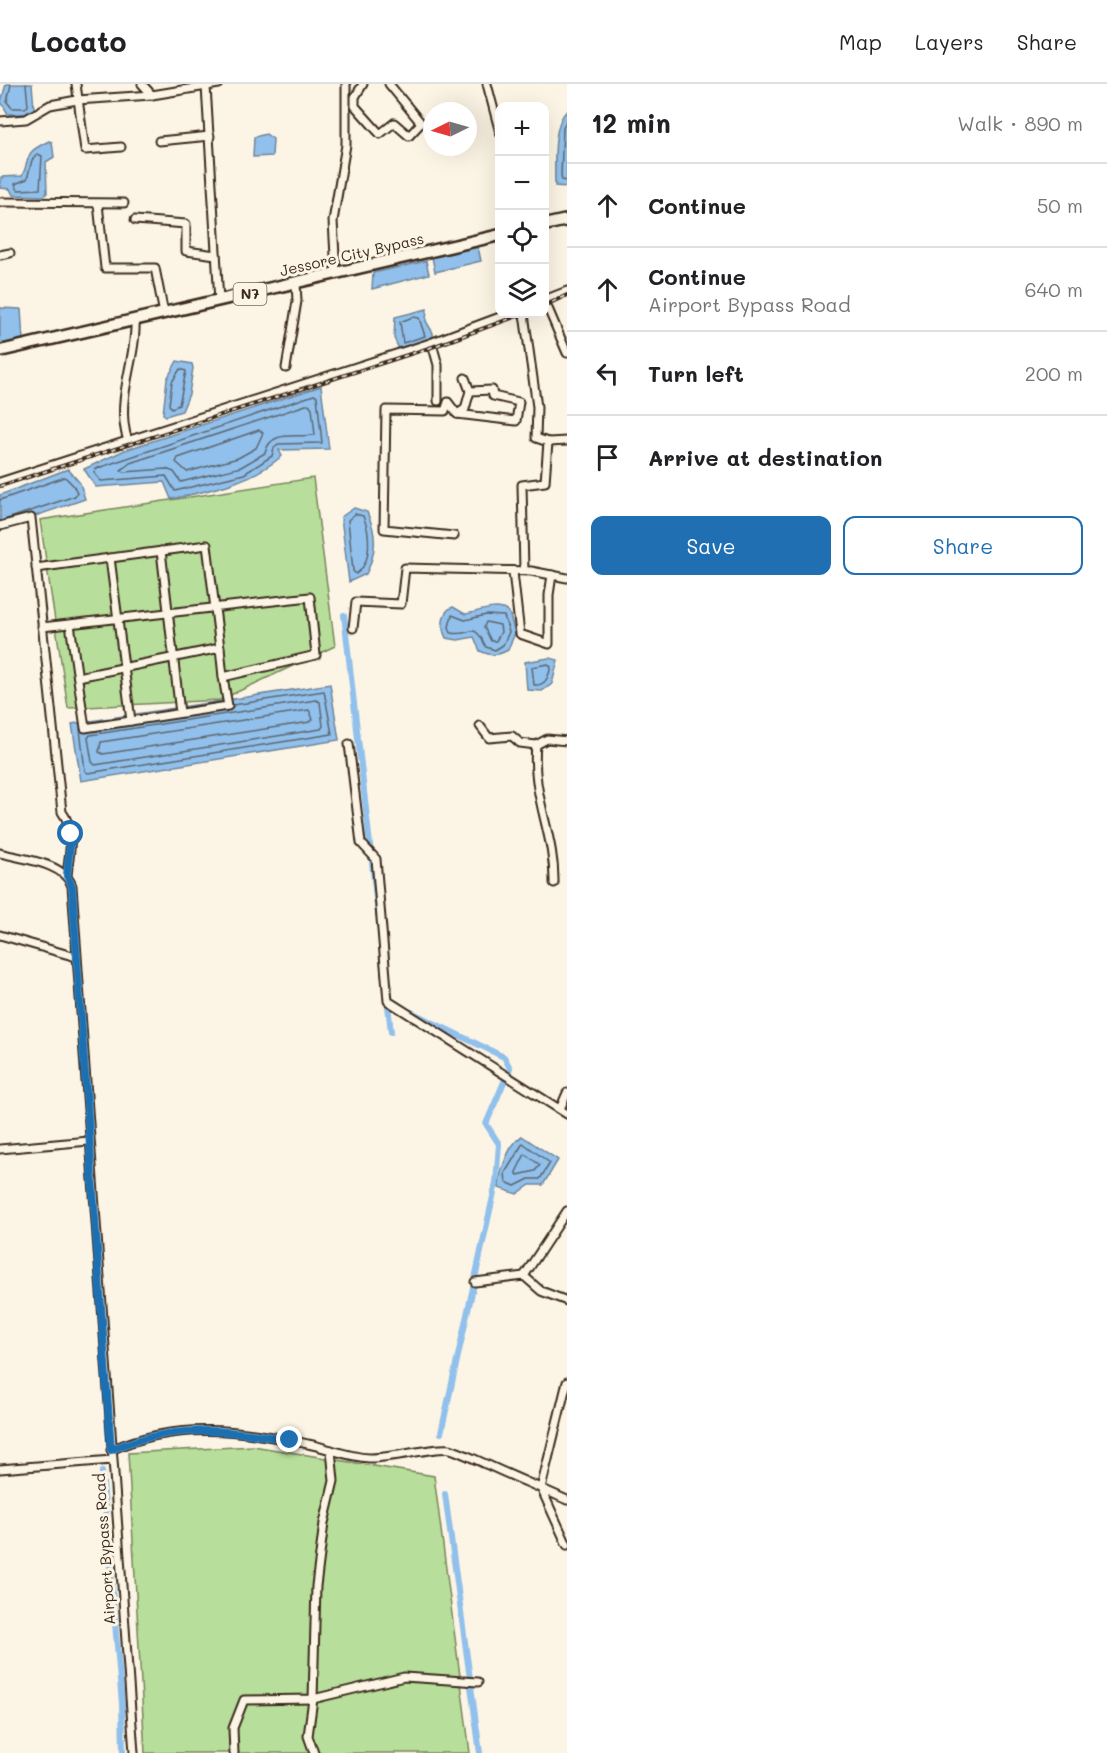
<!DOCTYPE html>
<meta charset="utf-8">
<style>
:root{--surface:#fff;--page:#f6f6f6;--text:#202124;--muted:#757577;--line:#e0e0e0;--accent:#1f6fb2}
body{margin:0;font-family:Mali,sans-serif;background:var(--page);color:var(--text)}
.controls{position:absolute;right:18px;top:18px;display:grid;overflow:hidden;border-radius:12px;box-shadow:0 6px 24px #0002}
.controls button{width:54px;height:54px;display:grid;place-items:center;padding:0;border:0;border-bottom:2px solid var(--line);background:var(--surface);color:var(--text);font:30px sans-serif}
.compass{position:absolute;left:423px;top:18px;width:54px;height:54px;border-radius:50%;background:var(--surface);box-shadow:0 6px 24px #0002;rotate:265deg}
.stop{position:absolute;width:18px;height:18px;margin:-14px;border:4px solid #1f6fb2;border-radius:50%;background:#fff}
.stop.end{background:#1f6fb2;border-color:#fff;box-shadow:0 2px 6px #0008}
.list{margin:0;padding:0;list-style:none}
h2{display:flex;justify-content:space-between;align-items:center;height:78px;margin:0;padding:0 24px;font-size:26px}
h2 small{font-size:20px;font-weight:400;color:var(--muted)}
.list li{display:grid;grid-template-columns:39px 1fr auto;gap:18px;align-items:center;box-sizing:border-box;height:84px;padding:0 24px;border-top:2px solid var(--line)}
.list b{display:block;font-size:22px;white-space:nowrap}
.list p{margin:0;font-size:20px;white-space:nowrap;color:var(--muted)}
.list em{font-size:20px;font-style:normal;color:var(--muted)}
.actions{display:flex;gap:12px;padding:18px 24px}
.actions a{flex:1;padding:14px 0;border:2px solid var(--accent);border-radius:12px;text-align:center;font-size:21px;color:var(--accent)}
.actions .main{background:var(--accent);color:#fff}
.icon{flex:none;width:33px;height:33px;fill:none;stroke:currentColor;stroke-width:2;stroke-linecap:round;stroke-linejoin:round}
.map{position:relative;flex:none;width:567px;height:1669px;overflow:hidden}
header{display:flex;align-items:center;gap:36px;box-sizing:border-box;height:84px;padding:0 30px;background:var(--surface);border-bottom:2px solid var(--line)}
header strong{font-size:28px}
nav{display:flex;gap:33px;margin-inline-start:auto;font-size:21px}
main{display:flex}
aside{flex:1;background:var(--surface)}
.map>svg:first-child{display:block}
.green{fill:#b7de9a;stroke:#79845c;stroke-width:1.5}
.water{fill:#90c0eb;stroke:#6e8499;stroke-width:1.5}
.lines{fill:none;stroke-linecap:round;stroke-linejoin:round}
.shore{stroke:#5d6670;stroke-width:1.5}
.canal{stroke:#90c0eb;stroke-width:6}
.minor-casing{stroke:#3b2a1e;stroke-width:11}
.highway-casing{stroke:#3b2a1e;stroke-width:15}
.minor{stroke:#fcf5e5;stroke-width:7}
.highway{stroke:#fcf5e5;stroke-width:10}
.rail-casing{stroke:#3b2a1e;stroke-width:4}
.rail{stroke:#fcf5e5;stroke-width:1.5;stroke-dasharray:4.5;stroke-linecap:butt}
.route{stroke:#1f6fb2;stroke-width:8}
.labels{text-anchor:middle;stroke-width:6;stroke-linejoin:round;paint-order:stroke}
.shield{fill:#fcf5e5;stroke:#75675a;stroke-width:1.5}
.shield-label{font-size:14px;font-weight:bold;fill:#3b2a1e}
.street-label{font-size:15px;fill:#3b2a1e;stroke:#fcf5e5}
</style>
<header>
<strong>Locato</strong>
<nav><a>Map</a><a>Layers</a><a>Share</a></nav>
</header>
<main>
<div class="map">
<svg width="567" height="1669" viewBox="0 0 567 1669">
<rect width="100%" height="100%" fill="#fcf5e5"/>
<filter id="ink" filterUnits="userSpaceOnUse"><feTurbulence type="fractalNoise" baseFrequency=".0167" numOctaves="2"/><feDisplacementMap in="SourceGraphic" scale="12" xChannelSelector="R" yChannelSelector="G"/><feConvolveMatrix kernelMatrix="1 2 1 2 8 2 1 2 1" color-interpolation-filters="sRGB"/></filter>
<g filter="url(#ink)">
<!-- green -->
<g class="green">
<path d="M313,394L335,562L220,616L68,624L40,436Z"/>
<path d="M253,1362L434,1392L470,1669H145L128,1369Z"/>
</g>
<!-- water -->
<g class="water">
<path d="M6,0H32L34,25L28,30H8L1,18Z"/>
<path d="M567,27V103L555,102C555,83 552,39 567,27Z"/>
<path d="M266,50L273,55L272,72L253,73L254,53Z"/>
<path d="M49,57L52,58L54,73L46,78L47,109L44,112L13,111L10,105L0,104L1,93L22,92C32,71 22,70 49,57Z"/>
<path d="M478,163L481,177L435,188L432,173Z"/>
<path d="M426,177L429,190L372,205L373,189Z"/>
<path d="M0,224L21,225L23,256L0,261Z"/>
<path d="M427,225L426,237L433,249V255L399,265L394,254L395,233Z"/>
<path d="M177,277L192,280L193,284L189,310L182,327L166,332L163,330L167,295Z"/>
<path d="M321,302L329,365L279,366L282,372C250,399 211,406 171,415L164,398L96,403L84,385L125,366Z"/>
<path d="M68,385L80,399L85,415L0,444V411Z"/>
<path d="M354,424L367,428C377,450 377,467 366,490L349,498L341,433Z"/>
<path d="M453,523L465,530C479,528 496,519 509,528L515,549L508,566C497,572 491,572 480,567L474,553L458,556L446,554C441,544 441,527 453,523Z"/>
<path d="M549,574L558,576L552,600L542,607L527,606L525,578Z"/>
<path d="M330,600L339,656L81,697L72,640Z"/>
<path d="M522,1052L558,1076L543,1101H530L517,1110L499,1104C499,1089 508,1061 522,1052Z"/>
</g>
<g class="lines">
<!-- shore -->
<g class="shore">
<path d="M11,0L7,18L12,24H25L28,22L26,0"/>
<path d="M567,35L563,44L561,91L562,96L567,97"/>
<path d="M37,70L42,72L40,105L18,106L15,100L27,95L32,76Z"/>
<path d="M413,233L419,234L425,252L403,259L400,238Z"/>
<path d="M180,285L186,287L179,321L172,324L169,321L172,298Z"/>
<path d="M314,311L317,312L322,359L278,360L274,364L272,372L244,390L175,407L166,392L101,397L94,389L95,385Z"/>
<path d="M309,320L312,324L315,351C294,354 271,345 265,369L241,383L181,398L174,388L166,385L124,388L121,386L130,379Z"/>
<path d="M259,346L263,349L256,364L238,374L187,388L176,378L178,374Z"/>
<path d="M0,416L65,393L74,402L77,409L75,412L1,437"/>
<path d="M355,430L363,432C370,448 373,478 356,490L353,487L348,436Z"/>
<path d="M452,531L465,536L486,531L504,532L509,548L503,561L495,566L486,563C473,535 472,553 451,549L449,543Z"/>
<path d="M486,538L500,541L501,548L496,557H491L484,543Z"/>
<path d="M548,580L551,583C548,593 546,602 534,601L532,583Z"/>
<path d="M316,616L320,618L323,642L321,645L95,681L92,678L88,654L90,651Z"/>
<path d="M309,626L313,635L310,638L103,670L99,668L101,658Z"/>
<path d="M80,645L85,687L88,689L332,650L324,607L233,621"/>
<path d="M523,1059L550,1079L540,1095H529L515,1102L506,1098L505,1089Z"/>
<path d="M525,1070L540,1081L535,1087L518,1091L516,1088Z"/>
</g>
<!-- canal -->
<g class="canal">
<path d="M344,531L378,831"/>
<path d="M387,913L391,948"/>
<path d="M411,928L504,973L510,984L486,1040L499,1060L496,1099L441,1349"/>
<path d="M102,1388L122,1620L123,1669"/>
<path d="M445,1410L480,1669"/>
</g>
<defs>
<g id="minor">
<path d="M76,0L85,66L121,63"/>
<path d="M142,0L152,11L219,0"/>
<path d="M363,0L355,13V22L380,50L394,39L409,52L421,39L389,0"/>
<path d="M487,0L500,49"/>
<path d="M206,2L219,217"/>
<path d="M0,37L26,35L50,21L77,16L152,11"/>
<path d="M159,57L210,52"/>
<path d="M0,118L124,119"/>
<path d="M98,120L105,184H155L164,230"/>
<path d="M135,136L186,140V167L216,171"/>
<path d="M0,171L10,169"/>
<path d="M336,190L333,137L346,61V0"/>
<path d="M544,215L567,269"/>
<path d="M544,216L567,207"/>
<path d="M433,263L438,281V317"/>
<path d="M286,284L297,217L296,199"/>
<path d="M457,330L465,325L470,307"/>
<path d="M128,357C114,316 137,277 135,236"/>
<path d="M548,358L567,357"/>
<path d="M0,398L430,259L508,230"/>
<path d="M0,442L31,434L62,728C76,746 69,770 67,792"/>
<path d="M454,452L384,445L386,326L445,327L448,318L457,330L516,337L519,318L493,312L492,306L470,307L465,294"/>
<path d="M161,467L180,629"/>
<path d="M110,474L131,637"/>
<path d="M36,484L207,461L220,564L78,593"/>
<path d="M524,486L522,401L545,398L548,358L536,354L537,323L524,230"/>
<path d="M513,488L520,550L549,560V511L552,491"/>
<path d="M42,543L310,513L316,571L223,593L228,622L85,644L70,540"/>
<path d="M353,544L356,518L401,520L405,484L531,487L567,494"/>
<path d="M220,564L223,593"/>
<path d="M480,642L489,654L512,652L520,659L536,661"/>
<path d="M349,660L361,759L376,775L388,917L567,1030"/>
<path d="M0,769C21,775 64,778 72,802L134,1669"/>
<path d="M554,799C555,750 531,712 536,661L547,655L567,657"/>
<path d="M0,851L76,873"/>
<path d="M560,1025L567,1009"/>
<path d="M0,1065L89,1057"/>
<path d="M524,1192L567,1127"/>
<path d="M475,1198L524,1192L541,1207L567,1217"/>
<path d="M567,1298L541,1404L567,1461"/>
<path d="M111,1366C175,1337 242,1345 308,1360C329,1364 347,1373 369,1374C389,1375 438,1362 450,1365C463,1369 476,1376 488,1381C514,1393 541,1404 567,1416"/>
<path d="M0,1385L112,1376"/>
<path d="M234,1669L233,1644L244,1616L313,1615L316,1502L324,1439L334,1397L331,1366"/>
<path d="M314,1669L308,1652L313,1615L404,1593L478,1598"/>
</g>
<g id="highway">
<path d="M544,141L567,136"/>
<path d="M0,267L500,151"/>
</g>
</defs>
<!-- minor casing -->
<use href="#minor" class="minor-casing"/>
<!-- highway casing -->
<use href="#highway" class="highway-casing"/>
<!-- minor -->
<use href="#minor" class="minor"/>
<!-- highway -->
<use href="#highway" class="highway"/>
<defs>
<g id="rail">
<path d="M544,222L567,211"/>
<path d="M0,402L432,263L523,230"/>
</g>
</defs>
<!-- rail casing -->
<use href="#rail" class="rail-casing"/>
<!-- rail -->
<use href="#rail" class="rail"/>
</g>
</g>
<g class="lines" filter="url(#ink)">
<!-- route -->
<path class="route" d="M71,750L67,792L72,802L111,1366C169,1340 229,1345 290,1356"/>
</g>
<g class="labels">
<!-- shield labels -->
<rect class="shield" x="233.5" y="199" width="33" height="22" rx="4.5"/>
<g class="shield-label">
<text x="250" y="215">N7</text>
</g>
<!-- street labels -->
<g class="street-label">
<text transform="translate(352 171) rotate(-13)" y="5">Jessore City Bypass</text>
<text transform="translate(105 1465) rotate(-94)" y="5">Airport Bypass Road</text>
</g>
</g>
</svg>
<div class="controls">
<button>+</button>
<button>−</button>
<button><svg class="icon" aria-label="locate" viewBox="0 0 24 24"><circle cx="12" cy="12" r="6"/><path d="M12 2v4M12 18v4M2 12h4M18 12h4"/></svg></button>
<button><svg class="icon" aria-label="layers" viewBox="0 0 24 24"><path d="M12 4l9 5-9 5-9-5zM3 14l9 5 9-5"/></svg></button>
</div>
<svg class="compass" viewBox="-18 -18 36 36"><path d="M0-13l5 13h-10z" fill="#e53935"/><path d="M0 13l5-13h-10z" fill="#757577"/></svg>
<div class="stop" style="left:71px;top:750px"></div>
<div class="stop end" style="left:290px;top:1356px"></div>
</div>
<aside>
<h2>12 min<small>Walk · 890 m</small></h2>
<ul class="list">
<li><svg class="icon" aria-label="ahead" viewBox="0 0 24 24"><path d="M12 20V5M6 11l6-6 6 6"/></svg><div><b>Continue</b></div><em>50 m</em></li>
<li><svg class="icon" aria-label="ahead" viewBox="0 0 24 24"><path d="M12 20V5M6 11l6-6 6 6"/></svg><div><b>Continue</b><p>Airport Bypass Road</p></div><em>640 m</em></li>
<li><svg class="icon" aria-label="left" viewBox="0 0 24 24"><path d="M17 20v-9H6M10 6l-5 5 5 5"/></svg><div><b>Turn left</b></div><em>200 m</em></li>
<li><svg class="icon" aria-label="arrive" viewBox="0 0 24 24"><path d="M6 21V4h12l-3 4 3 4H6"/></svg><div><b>Arrive at destination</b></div></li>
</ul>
<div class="actions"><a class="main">Save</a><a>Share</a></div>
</aside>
</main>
